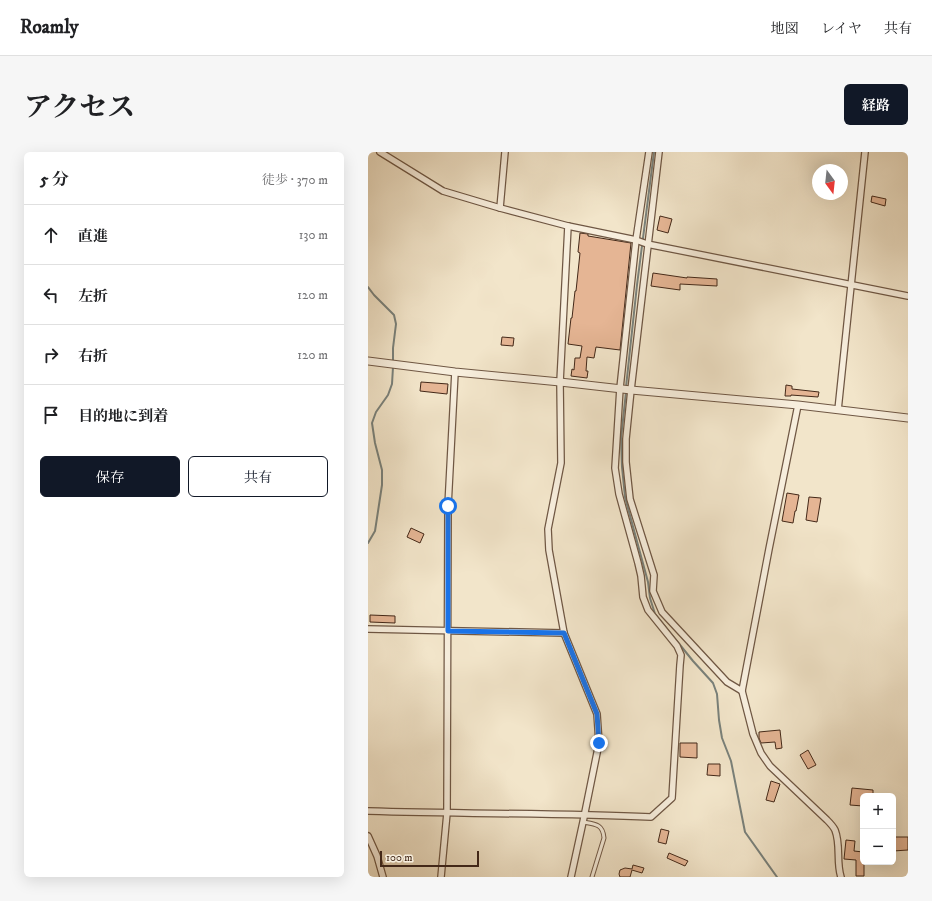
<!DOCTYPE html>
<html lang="ja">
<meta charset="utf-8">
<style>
:root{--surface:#fff;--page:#f6f6f6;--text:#202124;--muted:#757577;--line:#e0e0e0;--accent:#111827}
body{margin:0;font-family:"IM FELL DW Pica","Noto Serif JP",serif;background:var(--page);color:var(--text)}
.controls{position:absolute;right:12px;bottom:12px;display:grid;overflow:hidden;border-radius:6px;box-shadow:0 4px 16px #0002}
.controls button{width:36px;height:36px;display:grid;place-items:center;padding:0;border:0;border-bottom:1px solid var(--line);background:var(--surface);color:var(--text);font:20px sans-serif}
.compass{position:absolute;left:444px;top:12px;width:36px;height:36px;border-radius:50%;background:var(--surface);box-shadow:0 4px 16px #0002;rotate:165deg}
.scale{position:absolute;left:12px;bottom:10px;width:99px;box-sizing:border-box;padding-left:4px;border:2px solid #432818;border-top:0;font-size:11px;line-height:14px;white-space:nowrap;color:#432818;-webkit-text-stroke:3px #f7eedd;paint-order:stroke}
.stop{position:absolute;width:12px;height:12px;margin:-9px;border:3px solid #1a73e8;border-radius:50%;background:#fff}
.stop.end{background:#1a73e8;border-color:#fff;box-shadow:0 1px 4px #0008}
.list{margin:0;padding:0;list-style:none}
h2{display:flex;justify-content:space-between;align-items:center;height:52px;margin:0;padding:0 16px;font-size:17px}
h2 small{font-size:13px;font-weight:400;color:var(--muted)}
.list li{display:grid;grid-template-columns:26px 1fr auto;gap:12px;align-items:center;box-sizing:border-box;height:60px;padding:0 16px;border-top:1px solid var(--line)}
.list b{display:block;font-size:15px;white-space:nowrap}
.list em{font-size:13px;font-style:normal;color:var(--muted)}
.actions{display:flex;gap:8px;padding:12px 16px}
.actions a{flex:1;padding:9px 0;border:1px solid var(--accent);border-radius:6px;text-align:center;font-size:14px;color:var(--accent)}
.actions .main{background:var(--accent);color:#fff}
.icon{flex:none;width:22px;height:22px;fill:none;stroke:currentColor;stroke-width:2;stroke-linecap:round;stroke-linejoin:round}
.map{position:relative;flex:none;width:540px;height:725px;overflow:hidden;border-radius:6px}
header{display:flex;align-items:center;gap:24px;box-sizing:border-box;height:56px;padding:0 20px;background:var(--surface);border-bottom:1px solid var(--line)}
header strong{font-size:19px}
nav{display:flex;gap:22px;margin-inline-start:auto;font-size:14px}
.intro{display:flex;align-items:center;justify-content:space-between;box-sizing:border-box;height:96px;padding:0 24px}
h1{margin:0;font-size:28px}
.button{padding:10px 18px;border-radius:6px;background:var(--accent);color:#fff;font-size:14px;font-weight:700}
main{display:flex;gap:24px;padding:0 24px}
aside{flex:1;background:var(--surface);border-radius:6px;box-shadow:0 4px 16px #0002}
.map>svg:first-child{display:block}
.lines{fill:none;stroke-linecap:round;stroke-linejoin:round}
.stream{stroke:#79817b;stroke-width:2}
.building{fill:#e5b594;stroke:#432818}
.service-casing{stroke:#6f5744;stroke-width:5}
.minor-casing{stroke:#6f5744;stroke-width:8}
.tertiary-casing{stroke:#6f5744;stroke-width:9}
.service{stroke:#f7eedd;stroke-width:3}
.minor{stroke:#f7eedd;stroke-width:5.5}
.tertiary{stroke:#f7eedd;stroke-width:7}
.route{stroke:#1a73e8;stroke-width:5}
</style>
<header>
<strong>Roamly</strong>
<nav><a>地図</a><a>レイヤ</a><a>共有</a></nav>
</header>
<div class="intro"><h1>アクセス</h1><a class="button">経路</a></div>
<main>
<aside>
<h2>5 分<small>徒歩 · 370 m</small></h2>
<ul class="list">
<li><svg class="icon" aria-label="ahead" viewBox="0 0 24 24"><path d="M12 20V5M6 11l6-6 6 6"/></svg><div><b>直進</b></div><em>130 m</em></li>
<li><svg class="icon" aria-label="left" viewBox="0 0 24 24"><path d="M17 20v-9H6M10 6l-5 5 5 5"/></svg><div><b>左折</b></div><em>120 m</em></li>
<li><svg class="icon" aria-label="right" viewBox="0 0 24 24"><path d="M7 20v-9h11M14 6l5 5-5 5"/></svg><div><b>右折</b></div><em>120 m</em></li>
<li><svg class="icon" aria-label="arrive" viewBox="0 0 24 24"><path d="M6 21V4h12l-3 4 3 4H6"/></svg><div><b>目的地に到着</b></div></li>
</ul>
<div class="actions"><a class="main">保存</a><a>共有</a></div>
</aside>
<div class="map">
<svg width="540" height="725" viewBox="0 0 540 725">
<rect width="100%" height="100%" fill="#f2e5ca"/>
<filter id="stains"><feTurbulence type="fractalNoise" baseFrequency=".005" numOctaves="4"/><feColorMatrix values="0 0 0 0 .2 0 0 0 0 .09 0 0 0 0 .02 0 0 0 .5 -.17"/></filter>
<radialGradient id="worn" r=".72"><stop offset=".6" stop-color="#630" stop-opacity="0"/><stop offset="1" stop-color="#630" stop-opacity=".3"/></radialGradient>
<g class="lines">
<!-- stream -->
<g class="stream">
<path d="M0,135L6,143L26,163L28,172L25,196V210"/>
<path d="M258,235L269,133L286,0"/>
<path d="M258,240L253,286L254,315L257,345L280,430L282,446L287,462L325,509L345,531L349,542L351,568L354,586L363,609L377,680L409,725"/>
<path d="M0,391L7,379L14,333V318L7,291L4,271L8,260L20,243L24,232L25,215"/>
</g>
</g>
<!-- building -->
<g class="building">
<path d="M504,44L518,47L517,54L503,50Z"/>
<path d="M292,64L304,67L300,81L289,78Z"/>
<path d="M212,81L220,82V84L263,91L252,198L228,195L226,206L219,205L218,219H220L219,226L203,224L204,217L206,218L207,206H212L214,194L200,192L203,166H204L207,139H208L212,101L210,100Z"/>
<path d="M285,121L319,126V125L349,127V134L312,132V138L283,134Z"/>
<path d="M134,185L146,186L145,194L133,193Z"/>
<path d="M53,230L80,232L79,242L52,239Z"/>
<path d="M418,233L424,234V237L451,240L450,245L423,243V244H417Z"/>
<path d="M419,341L431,343L428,359H427L425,371L414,369Z"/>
<path d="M441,345L453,346L449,370L438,368Z"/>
<path d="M43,376L56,382L52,391L39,385Z"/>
<path d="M2,463L27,464V471L2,470Z"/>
<path d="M412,578L414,596L408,597L407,590L393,591L391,586V580Z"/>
<path d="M312,591H329V606L312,605Z"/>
<path d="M440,598L448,613L440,617L432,603Z"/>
<path d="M340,612H352V624L339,623Z"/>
<path d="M403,629L412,632L406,650L398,648Z"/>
<path d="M484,636L505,638V644H495V654L482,653Z"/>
<path d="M293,677L301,679L298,692L290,690Z"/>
<path d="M525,685H540V698L525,699Z"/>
<path d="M478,688L487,689L486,699L495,700V710H496V724H488V708L476,707Z"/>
<path d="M301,701L320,709L317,714L299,706Z"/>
<path d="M265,713L276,716L274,721L264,718L262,725H252L251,722L252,718L257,716L264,717Z"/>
</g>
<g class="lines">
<defs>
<path id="service" d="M215,670C227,672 235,672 236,686L224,725"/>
<g id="minor">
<path d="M12,0L75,39L132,56L200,74L268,88L279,92L540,144"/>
<path d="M291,0L263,238L258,287V310L262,347L286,423L285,439L294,460L359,530L374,539"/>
<path d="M132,56L137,0"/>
<path d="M200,74L192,230L193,311L180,377L181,398L196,481L229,562L231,591L215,670L203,725"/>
<path d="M430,253L401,397L374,539L385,582L393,601L402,614L459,668C462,671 465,674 467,678C473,693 468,710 473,725"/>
<path d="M470,258L497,0"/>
<path d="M0,477L196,481"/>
<path d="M0,659C94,662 189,661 283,665L304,646L312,513L313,503L309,494L280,458L275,445L273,424L270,411L251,342L247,316L252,236L268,88L281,0"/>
<path d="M0,684L9,704L15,725"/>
<path d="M73,725L79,661L80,354L87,220"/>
</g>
<path id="tertiary" d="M0,209L87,220L192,230L263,238L430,253L540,266"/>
</defs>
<!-- service casing -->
<use href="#service" class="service-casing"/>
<!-- minor casing -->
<use href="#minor" class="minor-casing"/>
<!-- tertiary casing -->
<use href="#tertiary" class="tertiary-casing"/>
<!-- service -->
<use href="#service" class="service"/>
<!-- minor -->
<use href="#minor" class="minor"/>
<!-- tertiary -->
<use href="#tertiary" class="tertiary"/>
</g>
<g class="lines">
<!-- route -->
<path class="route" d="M80,354V479L196,481L229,562L231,591"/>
</g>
<rect width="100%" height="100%" filter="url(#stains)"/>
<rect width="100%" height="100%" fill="url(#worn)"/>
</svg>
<div class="controls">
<button>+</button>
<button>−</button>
</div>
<svg class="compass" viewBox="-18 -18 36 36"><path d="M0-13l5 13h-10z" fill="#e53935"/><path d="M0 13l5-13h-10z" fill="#757577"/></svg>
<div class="scale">100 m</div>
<div class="stop" style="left:80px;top:354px"></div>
<div class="stop end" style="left:231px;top:591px"></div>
</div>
</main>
